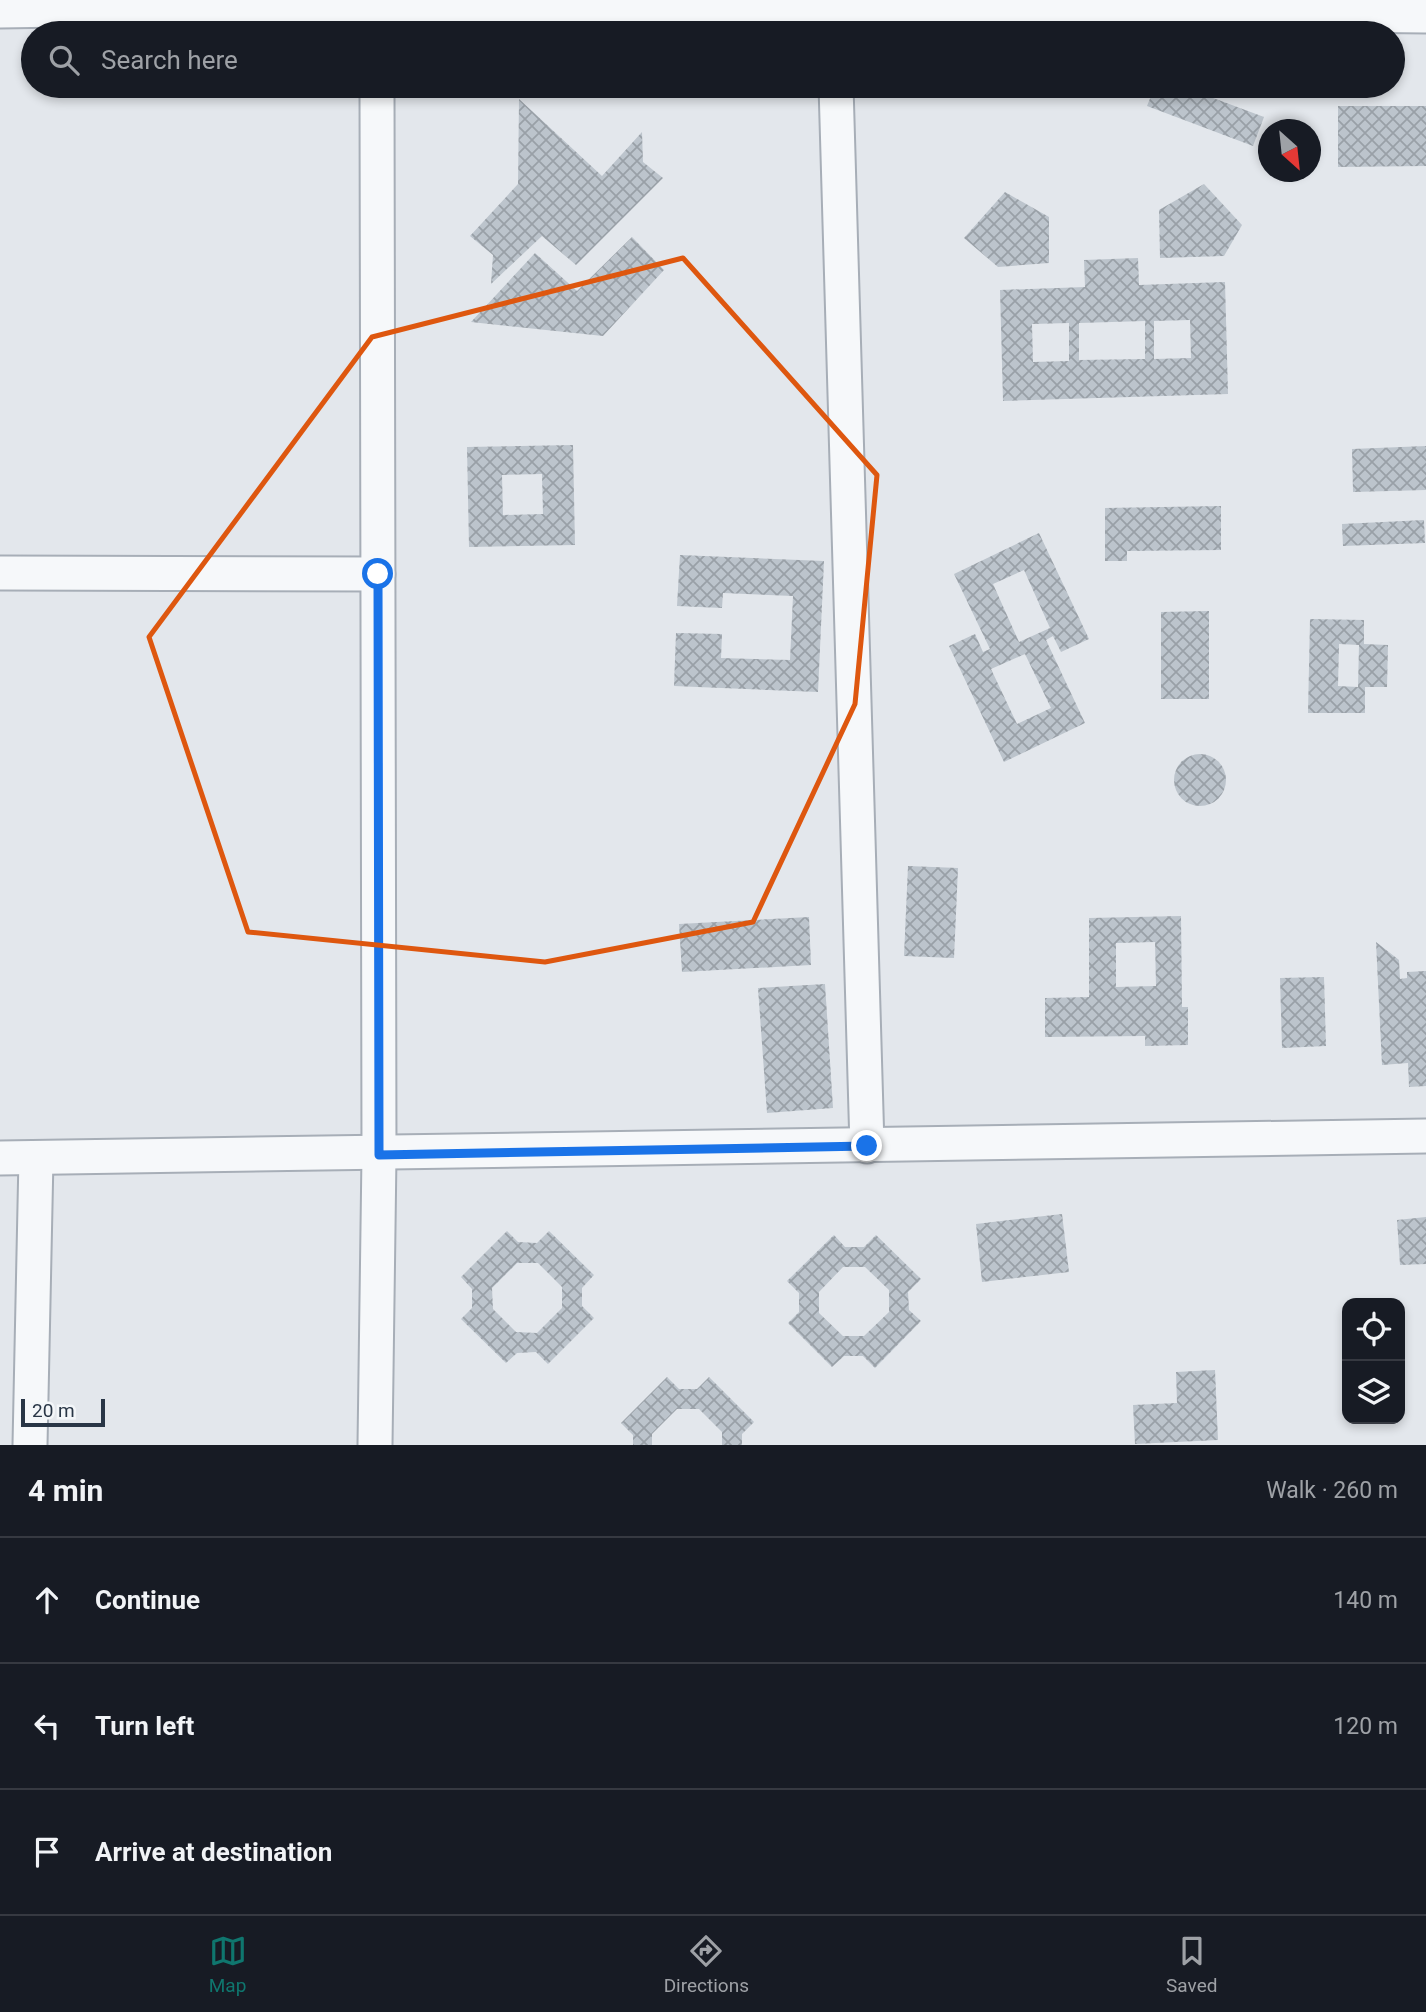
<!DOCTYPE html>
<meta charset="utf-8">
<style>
:root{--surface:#171b24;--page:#20242c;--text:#f1f3f6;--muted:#9ea1a6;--line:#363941;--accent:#0f766e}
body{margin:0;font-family:Roboto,sans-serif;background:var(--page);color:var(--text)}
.controls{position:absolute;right:21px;bottom:21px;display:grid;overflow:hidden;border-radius:14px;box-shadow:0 4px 10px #0003}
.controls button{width:63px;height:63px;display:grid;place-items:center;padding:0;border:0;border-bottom:2px solid var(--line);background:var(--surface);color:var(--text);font:35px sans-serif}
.compass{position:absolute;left:1258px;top:119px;width:63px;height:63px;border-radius:50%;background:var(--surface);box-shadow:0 4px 10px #0003;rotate:153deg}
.scale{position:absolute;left:21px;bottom:18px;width:84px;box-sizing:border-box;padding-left:7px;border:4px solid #293646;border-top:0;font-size:19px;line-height:24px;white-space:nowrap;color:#293646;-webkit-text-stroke:5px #f3f6f9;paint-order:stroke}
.stop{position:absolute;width:21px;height:21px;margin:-16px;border:5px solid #1a73e8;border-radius:50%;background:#fff}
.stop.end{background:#1a73e8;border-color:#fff;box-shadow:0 2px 7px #0008}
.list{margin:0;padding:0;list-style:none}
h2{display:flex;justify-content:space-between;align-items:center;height:91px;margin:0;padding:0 28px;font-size:30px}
h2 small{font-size:23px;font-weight:400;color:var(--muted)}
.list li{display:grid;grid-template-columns:46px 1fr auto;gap:21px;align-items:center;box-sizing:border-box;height:126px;padding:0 28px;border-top:2px solid var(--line)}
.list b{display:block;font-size:26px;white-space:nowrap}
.list em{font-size:23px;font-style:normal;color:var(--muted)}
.icon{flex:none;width:38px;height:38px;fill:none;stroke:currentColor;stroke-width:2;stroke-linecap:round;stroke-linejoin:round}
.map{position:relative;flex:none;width:1426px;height:1445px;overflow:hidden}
.search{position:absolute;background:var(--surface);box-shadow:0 4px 10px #0003;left:21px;right:21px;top:21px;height:77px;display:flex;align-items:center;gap:18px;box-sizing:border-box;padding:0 24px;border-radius:38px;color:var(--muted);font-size:26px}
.sheet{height:469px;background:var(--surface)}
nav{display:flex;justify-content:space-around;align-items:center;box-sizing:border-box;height:98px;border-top:2px solid var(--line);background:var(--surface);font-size:19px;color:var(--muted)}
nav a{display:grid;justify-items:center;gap:4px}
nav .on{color:var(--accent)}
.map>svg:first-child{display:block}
.building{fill:url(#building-cross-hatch);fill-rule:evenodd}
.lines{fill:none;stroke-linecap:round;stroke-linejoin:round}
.minor-casing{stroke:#a7aeb7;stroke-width:37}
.minor{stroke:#f6f8fa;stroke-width:33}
.route{stroke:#1a73e8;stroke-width:9}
.marked{fill:none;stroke:#de570f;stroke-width:5;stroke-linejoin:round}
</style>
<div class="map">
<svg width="1426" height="1445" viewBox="0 0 1426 1445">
<defs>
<pattern id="building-cross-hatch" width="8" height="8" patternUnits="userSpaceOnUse" patternTransform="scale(1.75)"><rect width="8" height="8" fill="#bcc4cc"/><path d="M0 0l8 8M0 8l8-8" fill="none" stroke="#99a0a7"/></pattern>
</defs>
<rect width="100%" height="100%" fill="#e3e7ec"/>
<!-- building -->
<g class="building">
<path d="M1155,86H1181L1264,117L1253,146L1147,106Z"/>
<path d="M519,99L602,176L642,132L643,162L663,178L576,265L542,236L491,284L493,255L470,236L518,184Z"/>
<path d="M1338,106H1426V166L1338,167Z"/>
<path d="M1204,184L1242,225L1224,256L1160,258L1159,210Z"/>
<path d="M1005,192L1049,217V263L998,267L964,238Z"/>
<path d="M632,237L664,270L603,336L471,322L535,253L577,291Z"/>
<path d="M1138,258L1139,285L1225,282L1228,394L1003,401L1000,290L1085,287L1084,260ZM1190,320L1191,358L1154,359V321ZM1145,321V359L1079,360V323ZM1069,323V361L1033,362L1032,324Z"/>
<path d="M573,445L575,545L469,547L467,447ZM542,474L543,514L503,515L502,475Z"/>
<path d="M1426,446V490L1353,492L1352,449Z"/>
<path d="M1221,506V550L1127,551V561H1105V508Z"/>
<path d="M1424,520L1425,543L1343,546L1342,524Z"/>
<path d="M1039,533L1089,639L1061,652L1053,636L1046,640L1085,723L1004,762L949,646L975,634L983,652L990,649L954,574ZM1024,570L1050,628L1019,642L993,584ZM1025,654L1051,708L1017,724L991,669Z"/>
<path d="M680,555L824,561L818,692L674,686L676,633L722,634L721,658L790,660L793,596L723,593L722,608L677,606Z"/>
<path d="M1209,611V699H1161V612Z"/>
<path d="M1310,619L1364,620V644L1388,645L1387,687H1365V713H1308ZM1339,644L1359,645L1358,687L1338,686Z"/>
<circle cx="1200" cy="780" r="26"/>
<path d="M908,866L958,868L954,958L904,956Z"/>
<path d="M1181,916L1182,1007H1188V1045L1145,1046V1036L1045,1037V998L1089,997V918ZM1155,942L1156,986L1116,987V943Z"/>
<path d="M809,917L811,965L682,972L679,924Z"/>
<path d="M1376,942L1399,960L1400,979L1407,978V972L1426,971V1086L1409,1087L1408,1063L1382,1065Z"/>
<path d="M1324,977L1326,1046L1282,1048L1280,978Z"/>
<path d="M825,984L833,1108L767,1113L758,988Z"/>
<path d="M1062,1214L1069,1272L982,1282L976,1224Z"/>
<path d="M1426,1217V1264L1400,1265L1397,1220Z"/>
<path d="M507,1231L518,1242L537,1243L549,1231L594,1275L582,1288V1306L594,1318L548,1364L536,1352L517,1353L506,1363L461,1319L472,1308V1289L461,1277ZM517,1263H538L562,1287V1308L537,1333L516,1332L493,1309L492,1288Z"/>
<path d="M834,1235L845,1247H864L876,1235L921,1279L908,1292L909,1310L921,1321L875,1368L863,1356H844L832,1367L788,1323L799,1312V1293L787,1281ZM843,1267H865L889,1290V1312L864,1336H843L819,1313V1292Z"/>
<path d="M1215,1370L1218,1440L1135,1444L1133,1405L1177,1403L1176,1372Z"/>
<path d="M667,1377L679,1389H697L709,1377L754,1422L742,1434V1445H722V1432L699,1409H677L652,1434V1445H633V1435L621,1423Z"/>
</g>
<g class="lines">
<defs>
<g id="minor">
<path d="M0,11L377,5L1426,16"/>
<path d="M836,86L867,1146"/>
<path d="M0,573L378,574"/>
<path d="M0,1158L1426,1136"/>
<path d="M30,1445L36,1158"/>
<path d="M375,1445L379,1155L377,86"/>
</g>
</defs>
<!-- minor casing -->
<use href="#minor" class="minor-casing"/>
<!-- minor -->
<use href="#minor" class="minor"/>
</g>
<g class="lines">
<!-- route -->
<path class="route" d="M378,574L379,1155L867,1146"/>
</g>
<!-- marked area -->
<path class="marked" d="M683,258L877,475L855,704L753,922L545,962L248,932L149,637L372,337Z"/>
</svg>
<div class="controls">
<button><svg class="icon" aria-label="locate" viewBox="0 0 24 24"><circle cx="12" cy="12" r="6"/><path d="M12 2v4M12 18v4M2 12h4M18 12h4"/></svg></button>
<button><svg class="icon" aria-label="layers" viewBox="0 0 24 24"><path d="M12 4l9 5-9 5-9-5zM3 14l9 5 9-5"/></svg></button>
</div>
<svg class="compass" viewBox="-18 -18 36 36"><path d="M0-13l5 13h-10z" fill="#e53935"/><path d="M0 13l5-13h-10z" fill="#9ea1a6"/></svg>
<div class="scale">20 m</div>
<div class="stop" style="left:378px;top:574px"></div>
<div class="stop end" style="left:867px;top:1146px"></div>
<div class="search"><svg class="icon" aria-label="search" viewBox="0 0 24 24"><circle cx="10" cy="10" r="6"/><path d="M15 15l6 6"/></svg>Search here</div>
</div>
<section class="sheet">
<h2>4 min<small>Walk · 260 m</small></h2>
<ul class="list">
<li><svg class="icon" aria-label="ahead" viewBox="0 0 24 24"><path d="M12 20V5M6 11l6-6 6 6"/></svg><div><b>Continue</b></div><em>140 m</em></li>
<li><svg class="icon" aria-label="left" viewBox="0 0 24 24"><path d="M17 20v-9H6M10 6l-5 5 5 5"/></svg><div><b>Turn left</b></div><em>120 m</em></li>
<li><svg class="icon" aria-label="arrive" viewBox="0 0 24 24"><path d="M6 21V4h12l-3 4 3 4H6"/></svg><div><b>Arrive at destination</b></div></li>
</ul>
</section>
<nav>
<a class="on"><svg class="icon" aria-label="map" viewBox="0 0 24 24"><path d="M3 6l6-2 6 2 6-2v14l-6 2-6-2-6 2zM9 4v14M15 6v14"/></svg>Map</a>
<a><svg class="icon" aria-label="directions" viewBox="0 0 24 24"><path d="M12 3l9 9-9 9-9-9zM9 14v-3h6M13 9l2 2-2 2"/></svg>Directions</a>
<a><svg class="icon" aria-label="saved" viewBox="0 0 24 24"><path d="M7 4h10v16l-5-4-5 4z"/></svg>Saved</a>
</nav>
